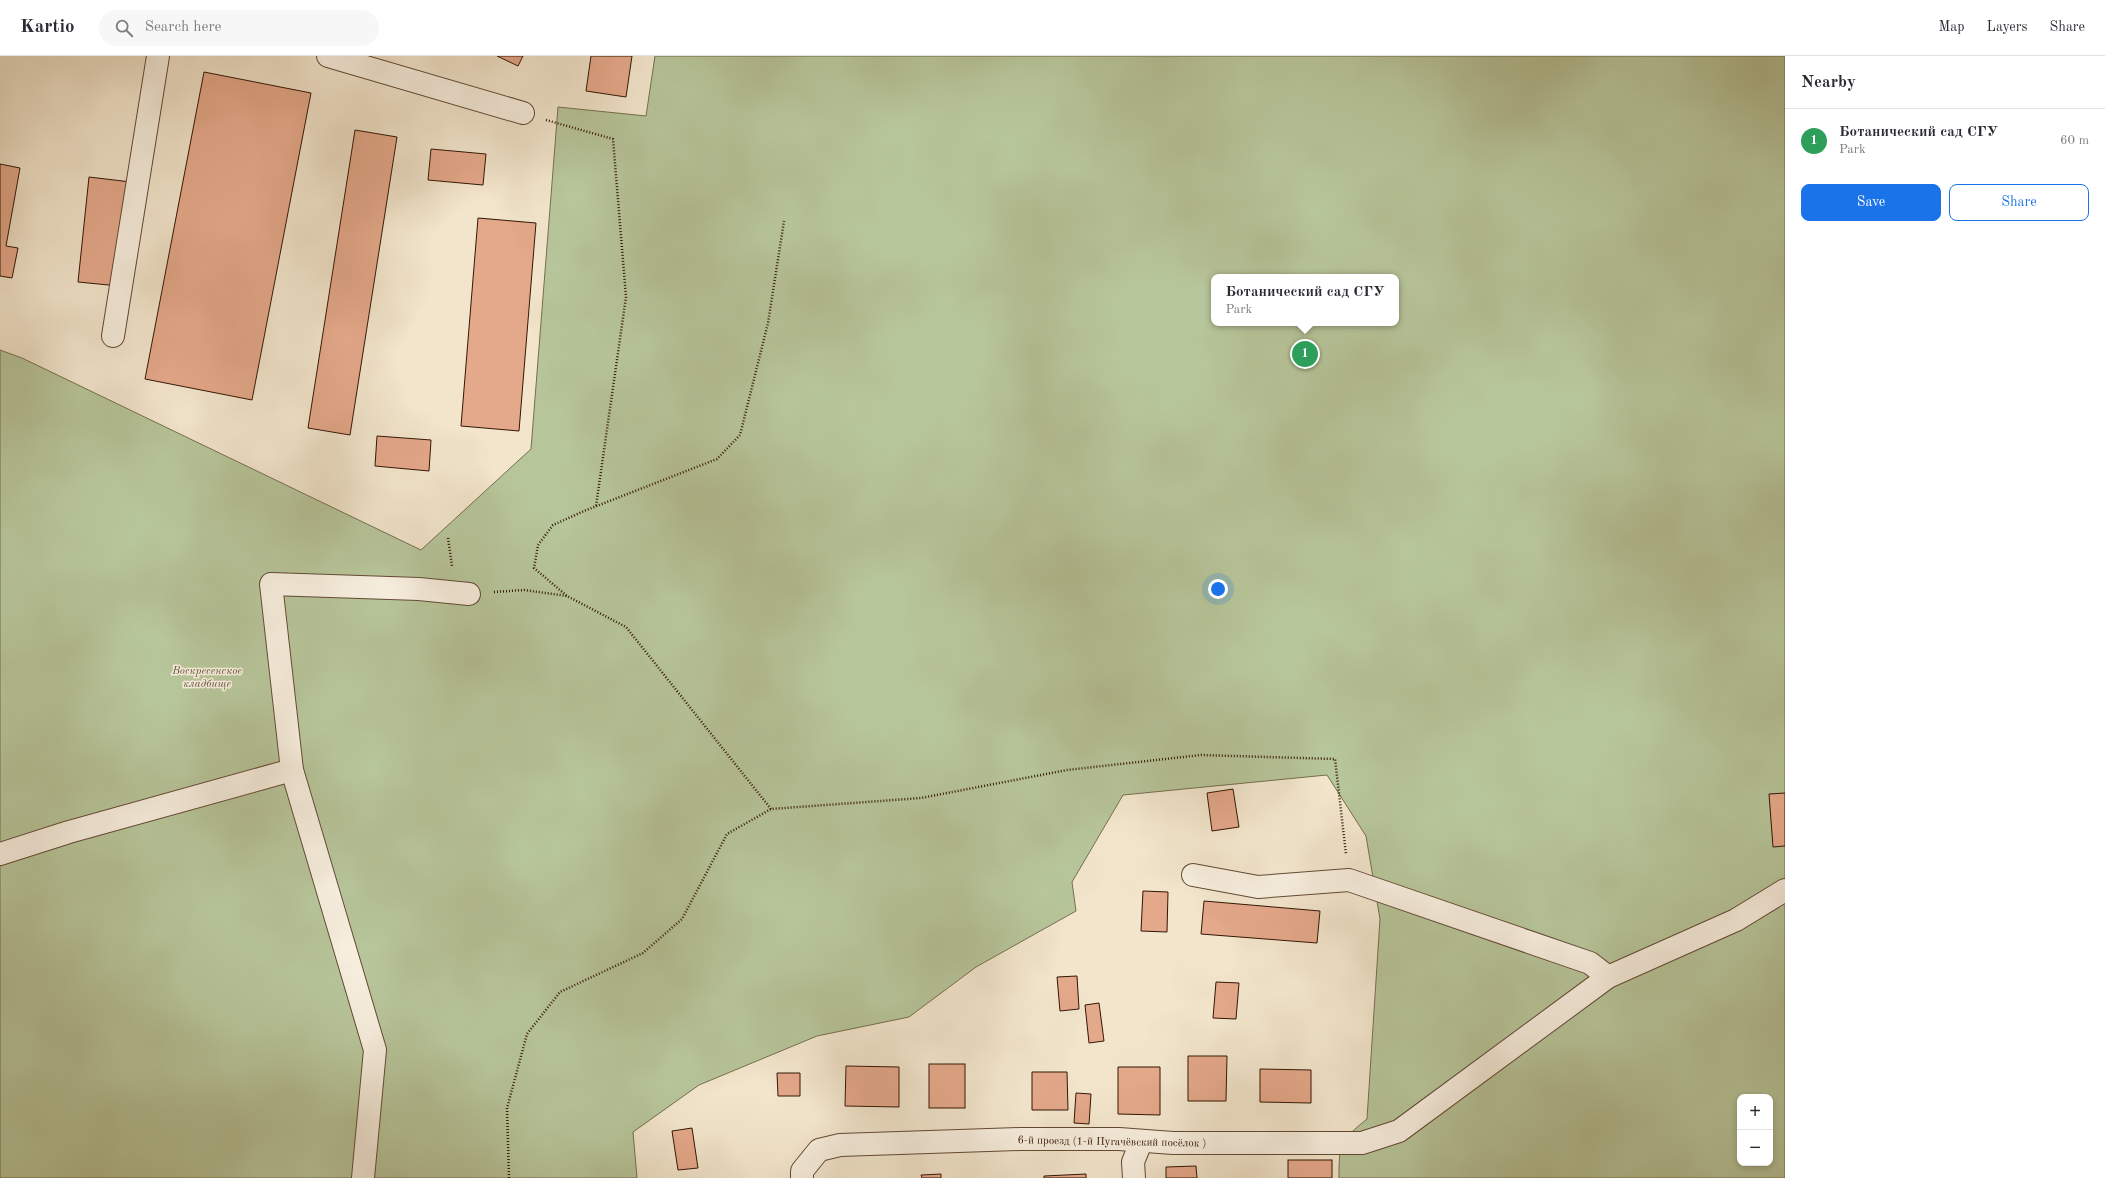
<!DOCTYPE html>
<meta charset="utf-8">
<style>
:root{--surface:#fff;--page:#f7f7f7;--text:#2b2b33;--muted:#7c7c81;--line:#e1e1e2;--accent:#1a73e8}
body{margin:0;font-family:"Old Standard TT",serif;background:var(--page);color:var(--text)}
.controls{position:absolute;right:12px;bottom:12px;display:grid;overflow:hidden;border-radius:8px;box-shadow:0 2px 6px #0003}
.controls button{width:36px;height:36px;display:grid;place-items:center;padding:0;border:0;border-bottom:1px solid var(--line);background:var(--surface);color:var(--text);font:20px sans-serif}
.you{position:absolute;left:1218px;top:533px;width:14px;height:14px;margin:-10px;border:3px solid #fff;border-radius:50%;background:#1a73e8;box-shadow:0 0 0 6px #1a73e833}
.badge{display:grid;place-items:center;width:26px;height:26px;border-radius:50%;background:var(--accent);color:#fff;font-size:13px;font-weight:700}
.pin{position:absolute;translate:-50% -50%;border:2px solid #fff;box-shadow:0 1px 4px #0006}
.popup{position:absolute;left:1211px;top:218px;width:188px;height:52px;box-sizing:border-box;display:grid;place-content:center;border-radius:8px;background:var(--surface);filter:drop-shadow(0 1px 3px #0005);font-size:13px;white-space:nowrap;color:var(--muted)}
.popup b{font-size:15px;color:var(--text)}
.popup::after{content:'';position:absolute;left:50%;top:100%;margin-left:-8px;border:8px solid transparent;border-top-color:var(--surface)}
.list{margin:0;padding:0;list-style:none}
h2{display:flex;justify-content:space-between;align-items:center;height:52px;margin:0;padding:0 16px;font-size:17px}
h2 small{font-size:13px;font-weight:400;color:var(--muted)}
.list li{display:grid;grid-template-columns:26px 1fr auto;gap:12px;align-items:center;box-sizing:border-box;height:64px;padding:0 16px;border-top:1px solid var(--line)}
.list b{display:block;font-size:15px;white-space:nowrap}
.list p{margin:0;font-size:13px;white-space:nowrap;color:var(--muted)}
.list em{font-size:13px;font-style:normal;color:var(--muted)}
.actions{display:flex;gap:8px;padding:12px 16px}
.actions a{flex:1;padding:9px 0;border:1px solid var(--accent);border-radius:8px;text-align:center;font-size:14px;color:var(--accent)}
.actions .main{background:var(--accent);color:#fff}
.icon{flex:none;width:22px;height:22px;fill:none;stroke:currentColor;stroke-width:2;stroke-linecap:round;stroke-linejoin:round}
.map{position:relative;flex:none;width:1785px;height:1122px;overflow:hidden}
header{display:flex;align-items:center;gap:24px;box-sizing:border-box;height:56px;padding:0 20px;background:var(--surface);border-bottom:1px solid var(--line)}
header strong{font-size:19px}
nav{display:flex;gap:22px;margin-inline-start:auto;font-size:14px}
.search{width:280px;height:36px;background:var(--page);display:flex;align-items:center;gap:10px;box-sizing:border-box;padding:0 14px;border-radius:22px;color:var(--muted);font-size:15px}
main{display:flex}
aside{flex:1;background:var(--surface)}
.map>svg:first-child{display:block}
.green{fill:#b7c59a;stroke:#756e4e;fill-rule:evenodd}
.building{fill:#e4a88a;stroke:#331603}
.lines{fill:none;stroke-linecap:round;stroke-linejoin:round}
.minor-casing{stroke:#634a35;stroke-width:24}
.path{stroke:#331603;stroke-width:2.5;stroke-dasharray:1 2;stroke-linecap:butt}
.minor{stroke:#f7eede;stroke-width:22}
.labels{text-anchor:middle;stroke-width:3;stroke-linejoin:round;paint-order:stroke}
.park-label{font-size:11px;font-style:italic;fill:#615338;stroke:#f7eede}
.street-label{font-size:11px;fill:#331603;stroke:#f7eede}
</style>
<header>
<strong>Kartio</strong>
<div class="search"><svg class="icon" aria-label="search" viewBox="0 0 24 24"><circle cx="10" cy="10" r="6"/><path d="M15 15l6 6"/></svg>Search here</div>
<nav><a>Map</a><a>Layers</a><a>Share</a></nav>
</header>
<main>
<div class="map">
<svg width="1785" height="1122" viewBox="0 0 1785 1122">
<rect width="100%" height="100%" fill="#f2e5cc"/>
<filter id="stains"><feTurbulence type="fractalNoise" baseFrequency=".005" numOctaves="4"/><feColorMatrix values="0 0 0 0 .2 0 0 0 0 .09 0 0 0 0 .02 0 0 0 .5 -.17"/></filter>
<radialGradient id="worn" r=".72"><stop offset=".6" stop-color="#630" stop-opacity="0"/><stop offset="1" stop-color="#630" stop-opacity=".3"/></radialGradient>
<!-- green -->
<path class="green" d="M655,0H1785V1122H1339C1339,1087 1340,1085 1367,1063L1380,863L1366,780L1327,719L1123,739L1072,826L1076,855L976,911L909,961L817,980L699,1029L633,1076L637,1122H0V294L22,302L421,494L531,393L558,51L646,60ZM1214,221H1396V267H1214ZM1740,1041H1770V1107H1740Z"/>
<!-- building -->
<g class="building">
<path d="M497,0H523L518,10Z"/>
<path d="M591,0H632L626,41L586,35Z"/>
<path d="M204,16L311,37L252,344L145,323Z"/>
<path d="M355,74L397,81L350,379L308,372Z"/>
<path d="M431,93L486,98L483,129L428,124Z"/>
<path d="M0,108L20,112L6,190L18,192L12,222L0,220Z"/>
<path d="M89,121L131,126L119,230L78,226Z"/>
<path d="M478,162L536,167L519,375L461,370Z"/>
<path d="M377,380L431,384L429,415L375,410Z"/>
<path d="M1233,733L1239,771L1212,775L1207,737Z"/>
<path d="M1785,737V790L1773,791L1769,738Z"/>
<path d="M1143,835L1168,836L1167,876L1141,875Z"/>
<path d="M1204,845L1320,855L1317,887L1201,878Z"/>
<path d="M1077,920L1079,953L1060,955L1057,921Z"/>
<path d="M1216,926L1239,927L1236,963L1213,962Z"/>
<path d="M1099,947L1104,985L1089,987L1085,949Z"/>
<path d="M1188,1000H1227L1226,1045H1188Z"/>
<rect x="929" y="1008" width="36" height="44"/>
<path d="M846,1010L899,1011V1051L845,1050Z"/>
<path d="M1118,1011H1160V1059L1118,1058Z"/>
<path d="M1260,1013L1311,1014V1047L1260,1046Z"/>
<path d="M1032,1016H1067L1068,1054H1032Z"/>
<path d="M777,1017H800V1040H778Z"/>
<path d="M1076,1037L1091,1038L1089,1068L1074,1067Z"/>
<path d="M692,1072L698,1112L678,1114L672,1075Z"/>
<rect x="1288" y="1104" width="44" height="18"/>
<path d="M1196,1110L1197,1122H1166V1111Z"/>
<path d="M941,1118V1122H922L921,1119Z"/>
<path d="M1086,1118V1122H1044V1120Z"/>
</g>
<g class="lines">
<defs>
<g id="minor">
<path d="M328,0L523,57"/>
<path d="M113,280L158,0"/>
<path d="M292,714L375,994L363,1122"/>
<path d="M0,798L69,776L292,714L271,528L419,533L469,538"/>
<path d="M1193,819L1258,831L1349,824L1590,907L1608,921"/>
<path d="M802,1122V1115L819,1094L840,1089L1020,1083H1119L1173,1087H1362L1399,1075L1608,921L1736,864L1785,834"/>
<path d="M1134,1122L1133,1106L1141,1086"/>
</g>
</defs>
<!-- minor casing -->
<use href="#minor" class="minor-casing"/>
<!-- path -->
<g class="path">
<path d="M546,64L613,83L626,241L596,450"/>
<path d="M448,482L452,510"/>
<path d="M494,536L524,534L567,540"/>
<path d="M771,753L626,571L567,540L534,512L538,489L553,469L584,455L717,403L740,379L768,267L784,165"/>
<path d="M509,1122L507,1052L527,978L560,936L643,897L682,863L727,778L771,753L921,742L1067,714L1201,699L1335,703L1346,798"/>
</g>
<!-- minor -->
<use href="#minor" class="minor"/>
</g>
<g class="labels">
<!-- park labels -->
<g class="park-label">
<text x="207" y="618">Воскресенское<tspan x="207" dy="13">кладбище</tspan></text>
</g>
<!-- street labels -->
<g class="street-label">
<text transform="translate(1112 1085) rotate(1)" y="4">6-й проезд (1-й Пугачёвский посёлок )</text>
</g>
</g>
<rect width="100%" height="100%" filter="url(#stains)"/>
<rect width="100%" height="100%" fill="url(#worn)"/>
</svg>
<div class="controls">
<button>+</button>
<button>−</button>
</div>
<div class="you"></div>
<div class="pin badge" style="left:1305px;top:298px;background:#2e9e5b">1</div>
<div class="popup"><b>Ботанический сад СГУ</b>Park</div>
</div>
<aside>
<h2>Nearby<small></small></h2>
<ul class="list">
<li><span class="badge" style="background:#2e9e5b">1</span><div><b>Ботанический сад СГУ</b><p>Park</p></div><em>60 m</em></li>
</ul>
<div class="actions"><a class="main">Save</a><a>Share</a></div>
</aside>
</main>
